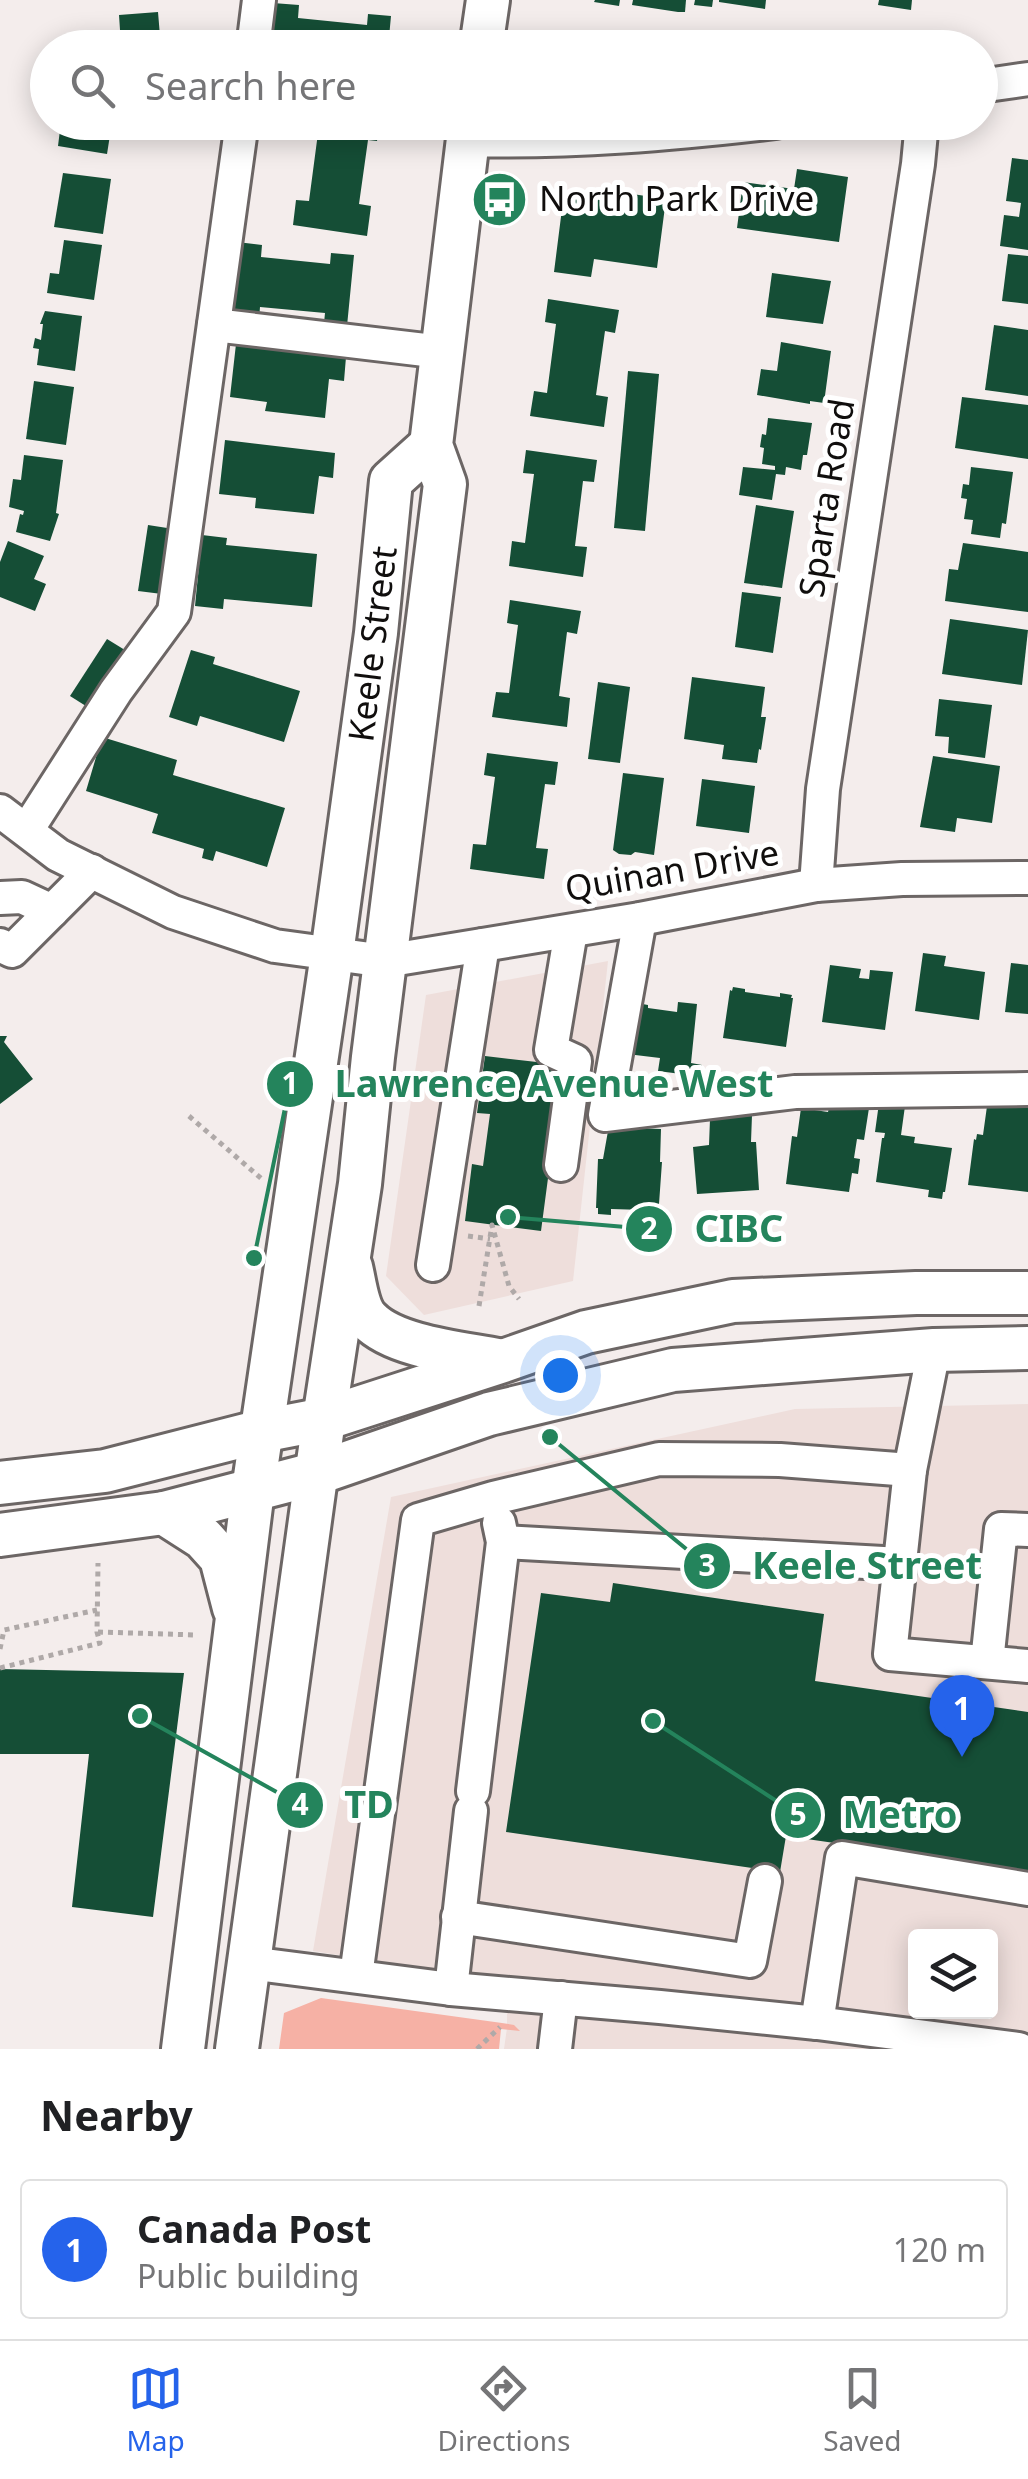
<!DOCTYPE html>
<style>
:root{--surface:#fff;--page:#f2f2f2;--text:#202124;--muted:#757577;--line:#e0e0e0;--accent:#2563eb}
body{margin:0;font-family:"Noto Sans",sans-serif;background:var(--page);color:var(--text)}
.controls{position:absolute;right:30px;bottom:30px;display:grid;overflow:hidden;border-radius:10px;box-shadow:0 5px 25px #0003}
.controls button{width:90px;height:90px;display:grid;place-items:center;padding:0;border:0;border-bottom:2px solid var(--line);background:var(--surface);color:var(--text);font:50px sans-serif}
.you{position:absolute;left:560px;top:1375px;width:35px;height:35px;margin:-25px;border:8px solid #fff;border-radius:50%;background:#1a73e8;box-shadow:0 0 0 15px #1a73e833}
.badge{display:grid;place-items:center;width:65px;height:65px;border-radius:50%;background:var(--accent);color:#fff;font-size:32px;font-weight:700}
.pin{position:absolute;translate:-50% -82px;filter:drop-shadow(0 2px 5px #0008)}
.pin::after{content:'';position:absolute;top:52px;width:35px;height:30px;background:inherit;clip-path:polygon(0 0,100% 0,50% 100%)}
.list{margin:0;padding:0;list-style:none}
h2{display:flex;justify-content:space-between;align-items:center;height:130px;margin:0;padding:0 40px;font-size:42px}
h2 small{font-size:32px;font-weight:400;color:var(--muted)}
.list li{display:grid;grid-template-columns:65px 1fr auto;gap:30px;align-items:center;box-sizing:border-box;height:140px;margin:0 20px 20px;padding:0 20px;border:2px solid var(--line);border-radius:10px}
.list b{display:block;font-size:38px;white-space:nowrap}
.list p{margin:0;font-size:32px;white-space:nowrap;color:var(--muted)}
.list em{font-size:32px;font-style:normal;color:var(--muted)}
.icon{flex:none;width:55px;height:55px;fill:none;stroke:currentColor;stroke-width:2;stroke-linecap:round;stroke-linejoin:round}
.map{position:relative;flex:none;width:1028px;height:2049px;overflow:hidden}
.search{position:absolute;background:var(--surface);box-shadow:0 5px 25px #0003;left:30px;right:30px;top:30px;height:110px;display:flex;align-items:center;gap:25px;box-sizing:border-box;padding:0 35px;border-radius:55px;color:var(--muted);font-size:38px}
.sheet{height:290px;background:var(--surface)}
nav{display:flex;justify-content:space-around;align-items:center;box-sizing:border-box;height:140px;border-top:2px solid var(--line);background:var(--surface);font-size:28px;color:var(--muted)}
nav a{display:grid;justify-items:center;gap:5px}
nav .on{color:var(--accent)}
.map>svg:first-child{display:block}
.built{fill:#eededb;fill-rule:evenodd}
.green{fill:#f6b1a5}
.building{fill:#154e36}
.lines{fill:none;stroke-linecap:round;stroke-linejoin:round}
.minor-casing{stroke:#6c6665;stroke-width:38}
.major-casing{stroke:#6c6665;stroke-width:48}
.path{stroke:#afa9a8;stroke-width:5;stroke-dasharray:5 5;stroke-linecap:butt}
.minor{stroke:#fff;stroke-width:32}
.major{stroke:#fff;stroke-width:42}
.labels{text-anchor:middle;stroke-width:10;stroke-linejoin:round;paint-order:stroke}
.poi-label{font-size:35px;fill:#100e0d;stroke:#fff;text-anchor:start}
.street-label{font-size:35px;fill:#100e0d;stroke:#fff}
.leader{fill:none;stroke:#24845c;stroke-width:4}
.callout-dot{fill:#24845c;stroke:#fff;stroke-width:4}
.mark-label{font-size:30px;text-anchor:middle;font-weight:bold;fill:#fff}
.callout-label{font-size:38px;text-anchor:middle;font-weight:bold;fill:#24845c;stroke:#fff;stroke-width:10;stroke-linejoin:round;paint-order:stroke}
</style>
<div class="map">
<svg width="1028" height="2049" viewBox="0 0 1028 2049">
<rect width="100%" height="100%" fill="#f4edec"/>
<!-- built -->
<g class="built">
<path d="M608,961L573,1281L424,1315L386,1276L426,995Z"/>
<path d="M1028,1404V2049H504L507,2028V1982L313,1951L391,1497L795,1409ZM916,1936H990V2012H916Z"/>
</g>
<!-- green -->
<path class="green" d="M321,1998L502,2023L514,2025L520,2031L501,2029L499,2049H279L284,2013Z"/>
<!-- building -->
<g class="building">
<path d="M595,0H620L619,6L594,2Z"/>
<path d="M633,0H686L685,12H678L632,5Z"/>
<path d="M695,0H713L712,7L694,5Z"/>
<path d="M719,0H766L765,9L719,2Z"/>
<path d="M879,0H912L911,10L878,5Z"/>
<path d="M273,3L299,5L298,18L367,25L368,14L391,16L388,48H269Z"/>
<path d="M158,12L161,48H113L112,31L120,30L119,15Z"/>
<path d="M61,122H112L107,154L58,146Z"/>
<path d="M308,122H380L377,141L368,140L359,204L371,206L367,236L293,225L296,200L309,201L318,133L307,132Z"/>
<path d="M1012,158L1028,160V250L1000,246L1004,215L1019,217L1021,203L1006,201Z"/>
<path d="M797,169L848,177L839,242L737,228L743,182L794,189Z"/>
<path d="M63,173L111,179L103,234L54,227Z"/>
<path d="M612,191L666,199L657,268L594,259L591,277L554,272L564,193L611,199Z"/>
<path d="M64,240L102,245L94,300L47,293L50,273L59,274Z"/>
<path d="M237,242L262,245L261,257L330,264L331,253L354,255L347,326L324,323L325,313L260,307L259,319L229,316Z"/>
<path d="M1008,254L1028,256V304L1002,301Z"/>
<path d="M772,273L831,281L823,324L766,317Z"/>
<path d="M548,299L619,310L615,333L605,331L596,395L608,397L604,427L530,416L534,391L547,393L556,324L545,322Z"/>
<path d="M45,311L82,316L75,371L37,365L39,349L33,348L35,338L41,340L43,324H40Z"/>
<path d="M994,325L1028,330V396L985,390Z"/>
<path d="M781,342L831,351L824,403L810,401V404L757,395L761,369L777,371Z"/>
<path d="M236,344L346,357L344,381L329,379L325,418L265,411L267,402L230,397Z"/>
<path d="M628,371L659,374L645,531L614,528Z"/>
<path d="M34,381L74,387L66,445L26,439Z"/>
<path d="M962,397L1028,405V459L955,448Z"/>
<path d="M768,418L812,423L807,455H803L801,470L786,467L785,475L776,474L772,500L739,495L743,467L775,470V466L762,464L764,448L760,447L762,434L766,435Z"/>
<path d="M225,440L335,453L333,478L319,476L314,514L255,508L256,498L219,494Z"/>
<path d="M526,450L597,460L594,482L583,481L575,546L587,547L583,577L509,566L512,541L525,543L534,474L523,473Z"/>
<path d="M24,455L63,460L56,513L59,514L50,541L16,532L20,514L23,515L24,511L9,507L13,479L21,480Z"/>
<path d="M971,467L1013,472L1006,524L1002,523L1000,538L971,534L973,520L964,519L967,499L961,498L963,484L969,485Z"/>
<path d="M756,505L794,511L782,588L744,583Z"/>
<path d="M148,525L180,530L170,595L138,591Z"/>
<path d="M202,535L227,538L226,545L317,554L312,607L224,599L223,609L195,606Z"/>
<path d="M8,541L44,556L34,579L46,584L35,611L0,597V562Z"/>
<path d="M963,543L1028,552V612L945,601L949,569L958,570Z"/>
<path d="M742,592L781,597L773,653L735,647Z"/>
<path d="M510,600L581,611L577,634L567,632L559,696L570,698L567,727L492,717L496,692L509,693L518,625L507,623Z"/>
<path d="M950,619L1028,630L1022,685L942,674Z"/>
<path d="M107,639L133,655L97,713L70,696Z"/>
<path d="M191,650L215,657L213,664L300,691L284,742L200,716L197,726L169,717Z"/>
<path d="M692,677L765,687L761,717H766L761,750L759,749L757,763L722,759L724,745L684,739Z"/>
<path d="M598,682L630,687L620,763L588,759Z"/>
<path d="M939,699L992,705L985,758L948,753L949,737L935,736Z"/>
<path d="M102,737L177,760L173,775L285,808L267,867L216,851L213,861L202,858L204,849L152,833L158,814L86,791Z"/>
<path d="M487,753L558,762L555,785L545,784L536,848L548,849L544,879L470,869L473,844L486,845L495,777L484,775Z"/>
<path d="M933,756L1000,766L992,823L957,818L955,832L920,827Z"/>
<path d="M623,773L664,778L654,855L635,852L631,855L619,854L613,850Z"/>
<path d="M702,779L755,786L749,833L696,826Z"/>
<path d="M923,953L946,956L944,966L985,972L979,1020L915,1011Z"/>
<path d="M1011,963L1028,965V1014L1005,1012Z"/>
<path d="M830,965L861,969L859,978L869,979L870,970L893,972L885,1030L822,1022Z"/>
<path d="M733,987L745,989V992L780,997V993L792,995L791,998H793L786,1047L723,1038L730,990L732,991Z"/>
<path d="M678,1002L697,1004L691,1063L702,1065L698,1096L678,1093L681,1074L658,1071L660,1058L627,1054L637,1003L648,1005V1008L677,1012Z"/>
<path d="M0,1036H7L4,1042L33,1079L0,1104Z"/>
<path d="M485,1056L563,1065L541,1231L465,1221L472,1164L483,1166L490,1114L477,1113Z"/>
<path d="M988,1099L1028,1104V1192L968,1185L974,1139L976,1140L977,1134L983,1135Z"/>
<path d="M879,1103L905,1106L901,1135L915,1137L914,1143L952,1148L945,1192H943L942,1199L928,1197L929,1190L876,1182L882,1138H884L885,1133L875,1132Z"/>
<path d="M845,1104L869,1108L864,1140L857,1139L854,1158L860,1159L858,1174L852,1173L849,1192L786,1184L792,1136L797,1137L801,1108L828,1112L829,1108L844,1110Z"/>
<path d="M752,1115L751,1142H756L759,1190L697,1194L693,1147L709,1145L710,1119Z"/>
<path d="M636,1128L661,1129L660,1162H662L658,1218L644,1217V1210L611,1209V1215L598,1214V1208H596L598,1159H603L608,1131Z"/>
<path d="M613,1583L824,1614L815,1681L1028,1712V1871L786,1836L780,1872L506,1832L541,1593L610,1602Z"/>
<path d="M0,1669L184,1673L153,1917L72,1907L89,1754H0Z"/>
</g>
<g class="lines">
<defs>
<g id="minor">
<path d="M253,48L259,0"/>
<path d="M980,86L1028,79"/>
<path d="M468,140C571,143 674,134 776,122"/>
<path d="M214,325L442,352"/>
<path d="M0,811L58,855L173,912L275,946L385,961L640,919L816,885L902,879L1028,878"/>
<path d="M27,830L116,691L174,612L242,122"/>
<path d="M816,885L823,789L918,164L922,122"/>
<path d="M0,898L22,897L52,911"/>
<path d="M640,919L605,1115L795,1092L1028,1089"/>
<path d="M0,945L12,951L92,871"/>
<path d="M561,1165L575,1061L551,1050L571,931"/>
<path d="M433,1265L483,945"/>
<path d="M934,1350L910,1470L890,1654L1028,1666"/>
<path d="M503,1542L901,1564"/>
<path d="M987,1662L1001,1529L1028,1530"/>
<path d="M473,1791L503,1542L499,1523"/>
<path d="M458,1917L750,1961L765,1881"/>
<path d="M249,1963L451,1989L660,2007L817,2023L1019,2049"/>
<path d="M356,1976L418,1520L493,1498L659,1459L780,1460L910,1470"/>
<path d="M451,1989L471,1811"/>
<path d="M817,2023L842,1858L1028,1889"/>
<path d="M555,2049L561,1998"/>
</g>
<g id="major">
<path d="M481,48L488,0"/>
<path d="M351,1267C355,1283 357,1309 369,1320C395,1347 462,1353 498,1360"/>
<path d="M0,1483L105,1471L262,1431L324,1419L503,1361L586,1332L733,1301L916,1293H1028"/>
<path d="M164,1513L203,1538L221,1558L234,1608"/>
<path d="M0,1535L164,1513L318,1473L489,1414L673,1370L934,1350L1028,1348"/>
<path d="M183,2049L253,1490L332,954L376,633L391,481L431,445"/>
<path d="M237,2049L324,1419L360,1184L373,1057L445,484L431,445L470,122"/>
</g>
</defs>
<!-- minor casing -->
<use href="#minor" class="minor-casing"/>
<!-- major casing -->
<use href="#major" class="major-casing"/>
<!-- path -->
<g class="path">
<path d="M189,1116L263,1180"/>
<path d="M468,1236L490,1239"/>
<path d="M479,1306L492,1225L509,1286L519,1299"/>
<path d="M98,1632L197,1635"/>
<path d="M0,1649L4,1630L97,1610"/>
<path d="M0,1668L100,1643L97,1632L98,1563"/>
<path d="M477,2049L500,2027"/>
</g>
<!-- minor -->
<use href="#minor" class="minor"/>
<!-- major -->
<use href="#major" class="major"/>
</g>
<!-- icons -->
<defs>
<symbol id="bus-disc" viewBox="-11 -11 22 22"><circle r="9.5" fill="#24845c" stroke="#fff"/><path d="M-5-6H5V4H4V6H2V4H-2V6H-4V4H-5ZM-3.5-4V0h7V-4ZM-3.5 1.2v1.5H-2V1.2ZM2 1.2v1.5H3.5V1.2Z" fill="#fff"/></symbol>
</defs>
<g fill-rule="evenodd">
<use href="#bus-disc" x="468" y="168" width="63" height="63"/>
</g>
<g class="labels">
<!-- poi labels -->
<g class="poi-label">
<text x="539" y="211">North Park Drive</text>
</g>
<!-- street labels -->
<g class="street-label">
<text transform="translate(827 498) rotate(-81)" y="12">Sparta Road</text>
<text transform="translate(373 644) rotate(-83)" y="12">Keele Street</text>
<text transform="translate(672 871) rotate(-10)" y="12">Quinan Drive</text>
</g>
</g>
<!-- callouts -->
<path class="leader" d="M254 1258L290 1084M508 1217L649 1229M550 1437L707 1566M140 1716L300 1805M653 1721L798 1815"/>
<g class="callout-dot">
<circle cx="254" cy="1258" r="10"/>
<circle cx="508" cy="1217" r="10"/>
<circle cx="550" cy="1437" r="10"/>
<circle cx="140" cy="1716" r="10"/>
<circle cx="653" cy="1721" r="10"/>
<circle cx="290" cy="1084" r="25"/>
<circle cx="649" cy="1229" r="25"/>
<circle cx="707" cy="1566" r="25"/>
<circle cx="300" cy="1805" r="25"/>
<circle cx="798" cy="1815" r="25"/>
</g>
<g class="mark-label">
<text x="290" y="1094">1</text>
<text x="649" y="1239">2</text>
<text x="707" y="1576">3</text>
<text x="300" y="1815">4</text>
<text x="798" y="1825">5</text>
</g>
<g class="callout-label">
<text x="554" y="1097">Lawrence Avenue West</text>
<text x="739" y="1242">CIBC</text>
<text x="867" y="1579">Keele Street</text>
<text x="369" y="1818">TD</text>
<text x="900" y="1828">Metro</text>
</g>
</svg>
<div class="controls">
<button><svg class="icon" aria-label="layers" viewBox="0 0 24 24"><path d="M12 4l9 5-9 5-9-5zM3 14l9 5 9-5"/></svg></button>
</div>
<div class="you"></div>
<div class="pin badge" style="left:962px;top:1757px">1</div>
<div class="search"><svg class="icon" aria-label="search" viewBox="0 0 24 24"><circle cx="10" cy="10" r="6"/><path d="M15 15l6 6"/></svg>Search here</div>
</div>
<section class="sheet">
<h2>Nearby<small></small></h2>
<ul class="list">
<li><span class="badge">1</span><div><b>Canada Post</b><p>Public building</p></div><em>120 m</em></li>
</ul>
</section>
<nav>
<a class="on"><svg class="icon" aria-label="map" viewBox="0 0 24 24"><path d="M3 6l6-2 6 2 6-2v14l-6 2-6-2-6 2zM9 4v14M15 6v14"/></svg>Map</a>
<a><svg class="icon" aria-label="directions" viewBox="0 0 24 24"><path d="M12 3l9 9-9 9-9-9zM9 14v-3h6M13 9l2 2-2 2"/></svg>Directions</a>
<a><svg class="icon" aria-label="saved" viewBox="0 0 24 24"><path d="M7 4h10v16l-5-4-5 4z"/></svg>Saved</a>
</nav>
